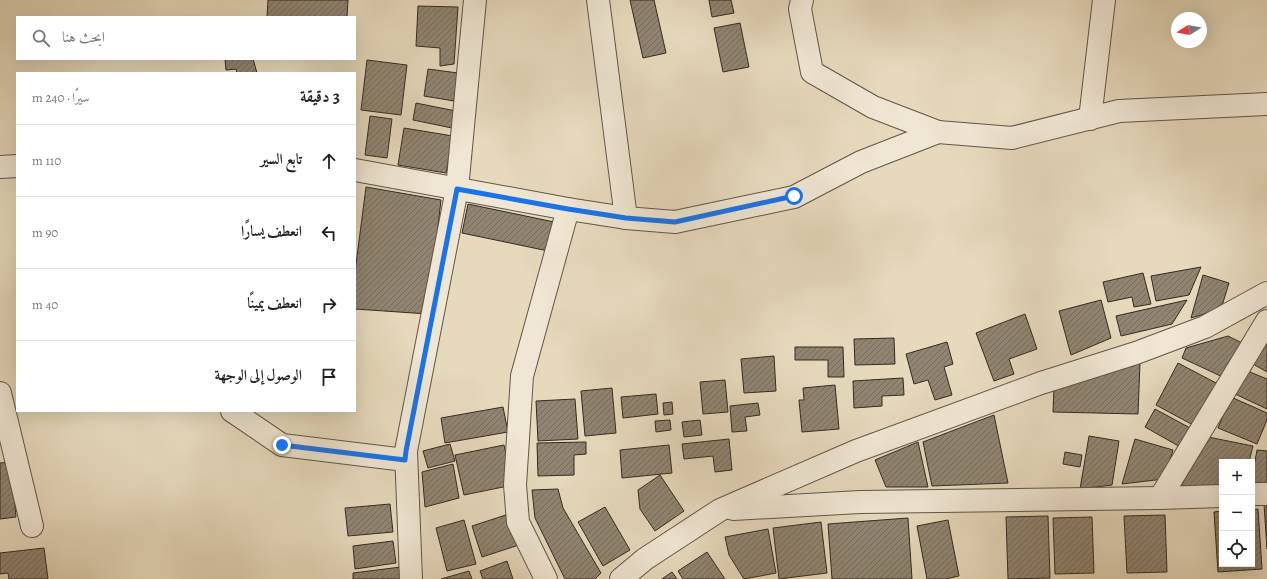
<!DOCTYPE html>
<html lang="ar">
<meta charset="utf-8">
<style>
:root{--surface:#fff;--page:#f2f2f2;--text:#222;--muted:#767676;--line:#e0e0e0}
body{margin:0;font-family:Alegreya,Amiri,serif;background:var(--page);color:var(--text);direction:rtl}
.controls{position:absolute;right:12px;bottom:12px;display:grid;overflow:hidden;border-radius:0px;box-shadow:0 4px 16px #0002}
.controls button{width:36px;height:36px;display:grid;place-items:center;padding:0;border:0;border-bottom:1px solid var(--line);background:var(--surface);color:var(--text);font:20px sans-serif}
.compass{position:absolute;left:1171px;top:12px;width:36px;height:36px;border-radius:50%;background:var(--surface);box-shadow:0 4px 16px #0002;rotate:259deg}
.stop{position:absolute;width:12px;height:12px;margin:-9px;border:3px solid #1a73e8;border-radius:50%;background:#fff}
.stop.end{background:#1a73e8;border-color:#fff;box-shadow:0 1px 4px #0008}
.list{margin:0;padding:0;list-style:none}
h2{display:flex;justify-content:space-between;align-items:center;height:52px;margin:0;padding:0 16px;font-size:17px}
h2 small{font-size:13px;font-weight:400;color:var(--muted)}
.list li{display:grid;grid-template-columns:26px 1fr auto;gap:12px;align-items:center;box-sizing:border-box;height:72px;padding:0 16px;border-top:1px solid var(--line)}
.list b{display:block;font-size:15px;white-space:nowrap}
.list em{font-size:13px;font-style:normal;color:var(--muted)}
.icon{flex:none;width:22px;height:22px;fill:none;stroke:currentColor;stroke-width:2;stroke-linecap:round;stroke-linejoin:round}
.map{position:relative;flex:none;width:1267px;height:579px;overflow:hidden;direction:ltr}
.search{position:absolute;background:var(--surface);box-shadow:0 4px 16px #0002;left:16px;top:16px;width:340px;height:44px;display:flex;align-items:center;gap:10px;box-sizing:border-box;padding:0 14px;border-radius:0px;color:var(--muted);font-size:15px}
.panel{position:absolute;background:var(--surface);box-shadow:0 4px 16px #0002;left:16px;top:72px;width:340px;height:340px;border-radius:0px;direction:rtl}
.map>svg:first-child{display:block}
.building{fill:url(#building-hatch);stroke:#332b21}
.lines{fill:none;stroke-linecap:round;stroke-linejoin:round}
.minor-casing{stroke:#605648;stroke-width:24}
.minor{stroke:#efe6d3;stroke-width:22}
.route{stroke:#1a73e8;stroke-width:5}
</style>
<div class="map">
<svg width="1267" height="579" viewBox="0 0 1267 579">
<defs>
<pattern id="building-hatch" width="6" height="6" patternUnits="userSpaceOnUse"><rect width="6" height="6" fill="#908572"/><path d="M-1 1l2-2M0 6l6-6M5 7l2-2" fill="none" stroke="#766d5d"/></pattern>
</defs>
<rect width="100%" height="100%" fill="#e6d9bc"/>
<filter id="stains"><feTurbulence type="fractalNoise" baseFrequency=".005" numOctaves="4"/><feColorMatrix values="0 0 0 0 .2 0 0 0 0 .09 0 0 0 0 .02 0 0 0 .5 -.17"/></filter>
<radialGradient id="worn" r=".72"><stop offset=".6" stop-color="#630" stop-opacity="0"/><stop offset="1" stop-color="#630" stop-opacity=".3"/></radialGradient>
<!-- building -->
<g class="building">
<path d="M268,0H348L347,17H267Z"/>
<path d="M630,0H654L666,53L643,58Z"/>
<path d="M709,0H731L734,13L712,17Z"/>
<path d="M418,6L458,7L454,64L440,66V48L416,46Z"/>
<path d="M740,23L749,67L723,72L714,28Z"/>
<path d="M225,59H253L257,73H237L236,69L226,70Z"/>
<path d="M367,60L407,65L401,115L361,110Z"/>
<path d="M428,69L458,73L454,101L424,96Z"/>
<path d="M416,103L456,111L452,128L413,120Z"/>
<path d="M370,116L392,119L387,158L365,155Z"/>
<path d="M404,128L453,136L446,173L398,165Z"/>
<path d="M366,187L441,200L428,314L355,309V272Z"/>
<path d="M468,204L559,223L553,252L462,233Z"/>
<path d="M1201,267L1189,295L1156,301L1151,276Z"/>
<path d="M1143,273L1151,304L1134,307L1132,297L1108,302L1103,282Z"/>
<path d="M1203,275L1229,283L1221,309L1191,318Z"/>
<path d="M1101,300L1111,338L1071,355L1059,311Z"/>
<path d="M1187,300L1172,324L1121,336L1116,316Z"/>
<path d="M1025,314L1037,349L1009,359L1014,374L994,381L976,333Z"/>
<path d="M1228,336L1244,344L1227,379L1182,358L1186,348Z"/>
<path d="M894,338L895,364L855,365L854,339Z"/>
<path d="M1267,338V372L1253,364Z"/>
<path d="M947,342L953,364L944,367L952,395L935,400L928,380L914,384L906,354Z"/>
<path d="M795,347H843L844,377H828V360H795Z"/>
<path d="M774,356L776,391L744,393L741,359Z"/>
<path d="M1140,363L1138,414L1053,412L1054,387Z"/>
<path d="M1178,363L1218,384L1195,426L1156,405Z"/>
<path d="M1245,370L1267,379V409L1235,394Z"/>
<path d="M903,378L904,395L882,396V406L854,408L853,381Z"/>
<path d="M725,380L728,412L703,414L700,382Z"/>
<path d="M835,385L839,429L802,432L799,400H804L803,388Z"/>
<path d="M612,388L616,433L585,436L581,391Z"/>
<path d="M656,394L658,414L623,418L621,397Z"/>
<path d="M1231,397L1267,413V420L1257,444L1218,428Z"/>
<path d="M575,399L578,439L538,441L536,401Z"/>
<path d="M672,402L673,414L664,415L663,403Z"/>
<path d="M758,403L760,415L745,417L747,431L732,432L730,406Z"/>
<path d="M503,407L508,432L445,443L441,418Z"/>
<path d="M1155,409L1192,429L1182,448L1145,427Z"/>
<path d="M994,415L1008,483L932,486L923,442Z"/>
<path d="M670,420L671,430L656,432L655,421Z"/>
<path d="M700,420L702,435L684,437L682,422Z"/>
<path d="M1089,436L1119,441L1112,485L1080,489Z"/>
<path d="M1208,437L1253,446L1249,462H1222V485L1180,488Z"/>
<path d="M729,439L732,470L715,472L713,456L684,459L682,444Z"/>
<path d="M1135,439L1173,450L1164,479L1122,484Z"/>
<path d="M586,442V454L574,455V475L538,476L537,443Z"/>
<path d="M918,442L928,487H886L875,460Z"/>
<path d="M450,444L455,461L428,468L423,451Z"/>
<path d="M504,445L513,485L464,495L455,455Z"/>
<path d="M669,445L672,473L622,478L620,450Z"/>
<path d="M1257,450L1267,451V484H1252V477Z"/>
<path d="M1065,452L1082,455L1080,467L1063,464Z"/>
<path d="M11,462L16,517L0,519V463Z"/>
<path d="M453,464L459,498L425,507L422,472Z"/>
<path d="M660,475L684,511L655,531L640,509L638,490Z"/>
<path d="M558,489L563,508L601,573L595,579H565L535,518L532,490Z"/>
<path d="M390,504L393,532L348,536L345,508Z"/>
<path d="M1264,504H1267V549Z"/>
<path d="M605,507L630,550L603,566L578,522Z"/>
<path d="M1258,509L1262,569L1218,572L1214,512L1222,511V564H1252V510Z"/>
<path d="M512,513L522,544L482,557L472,526Z"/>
<path d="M1165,515L1167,572L1127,573L1124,516Z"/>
<path d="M1048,516L1050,578L1008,579L1006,517Z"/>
<path d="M1092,517L1094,573L1055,574L1053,518Z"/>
<path d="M908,518L912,579H832L828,524Z"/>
<path d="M464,520L476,564L447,571L436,528Z"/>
<path d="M948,520L959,576L946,579H927L917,526Z"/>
<path d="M821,522L827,573L779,579L773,528Z"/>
<path d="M768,529L776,573L744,579L729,555L725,537Z"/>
<path d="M393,541L396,563L355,569L353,546Z"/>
<path d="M44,548L48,579H9L8,573L0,574V553Z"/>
<path d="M707,552L725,579H683L678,571Z"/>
<path d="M507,561L513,579H483L480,571Z"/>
<path d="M401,567L402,579H353V573Z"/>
<path d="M469,571L472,579H441Z"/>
<path d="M672,572L677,579H662Z"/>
</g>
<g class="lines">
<defs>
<g id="minor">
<path d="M598,0L626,218"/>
<path d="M802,0L800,9L812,72L873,107L938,132L1012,138L1119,111L1267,104"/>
<path d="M1090,119L1104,0"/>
<path d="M0,167L17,166"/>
<path d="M355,170L568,209L626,218L675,222L794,197L861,162L938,132"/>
<path d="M0,393L32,526"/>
<path d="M232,411L282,445L405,460"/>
<path d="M1252,494H1267"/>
<path d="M1160,498L1267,321"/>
<path d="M733,509L860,502L1160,498L1222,496"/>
<path d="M411,579L406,451L457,189L475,0"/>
<path d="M546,579L518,522L515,485L522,376L568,209"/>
<path d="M621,579L645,559L720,510L856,451L1041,383L1136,353L1205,327L1267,293"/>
</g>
</defs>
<!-- minor casing -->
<use href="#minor" class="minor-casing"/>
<!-- minor -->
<use href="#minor" class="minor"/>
</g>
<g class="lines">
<!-- route -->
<path class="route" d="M282,445L405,460L406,451L457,189L568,209L626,218L675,222L794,196"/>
</g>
<rect width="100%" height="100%" filter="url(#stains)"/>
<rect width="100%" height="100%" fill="url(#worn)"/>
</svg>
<div class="controls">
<button>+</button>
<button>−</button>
<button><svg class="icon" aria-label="locate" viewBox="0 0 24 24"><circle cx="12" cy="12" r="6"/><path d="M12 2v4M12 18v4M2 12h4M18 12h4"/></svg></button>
</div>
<svg class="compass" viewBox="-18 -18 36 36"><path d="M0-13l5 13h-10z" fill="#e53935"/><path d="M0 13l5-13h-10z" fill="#767676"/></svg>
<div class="stop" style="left:794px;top:196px"></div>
<div class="stop end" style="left:282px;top:445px"></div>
<div class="search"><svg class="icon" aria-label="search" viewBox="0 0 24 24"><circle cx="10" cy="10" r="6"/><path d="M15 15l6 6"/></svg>ابحث هنا</div>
<section class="panel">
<h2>3 دقيقة<small>سيرًا · 240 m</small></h2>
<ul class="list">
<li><svg class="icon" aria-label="ahead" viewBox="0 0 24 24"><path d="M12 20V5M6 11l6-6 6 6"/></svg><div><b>تابع السير</b></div><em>110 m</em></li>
<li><svg class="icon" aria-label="left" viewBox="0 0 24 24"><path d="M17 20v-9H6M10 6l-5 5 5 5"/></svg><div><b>انعطف يسارًا</b></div><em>90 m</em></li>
<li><svg class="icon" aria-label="right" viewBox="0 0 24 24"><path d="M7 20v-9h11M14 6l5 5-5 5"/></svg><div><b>انعطف يمينًا</b></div><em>40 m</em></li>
<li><svg class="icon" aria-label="arrive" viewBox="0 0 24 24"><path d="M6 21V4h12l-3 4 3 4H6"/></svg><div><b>الوصول إلى الوجهة</b></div></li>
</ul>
</section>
</div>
